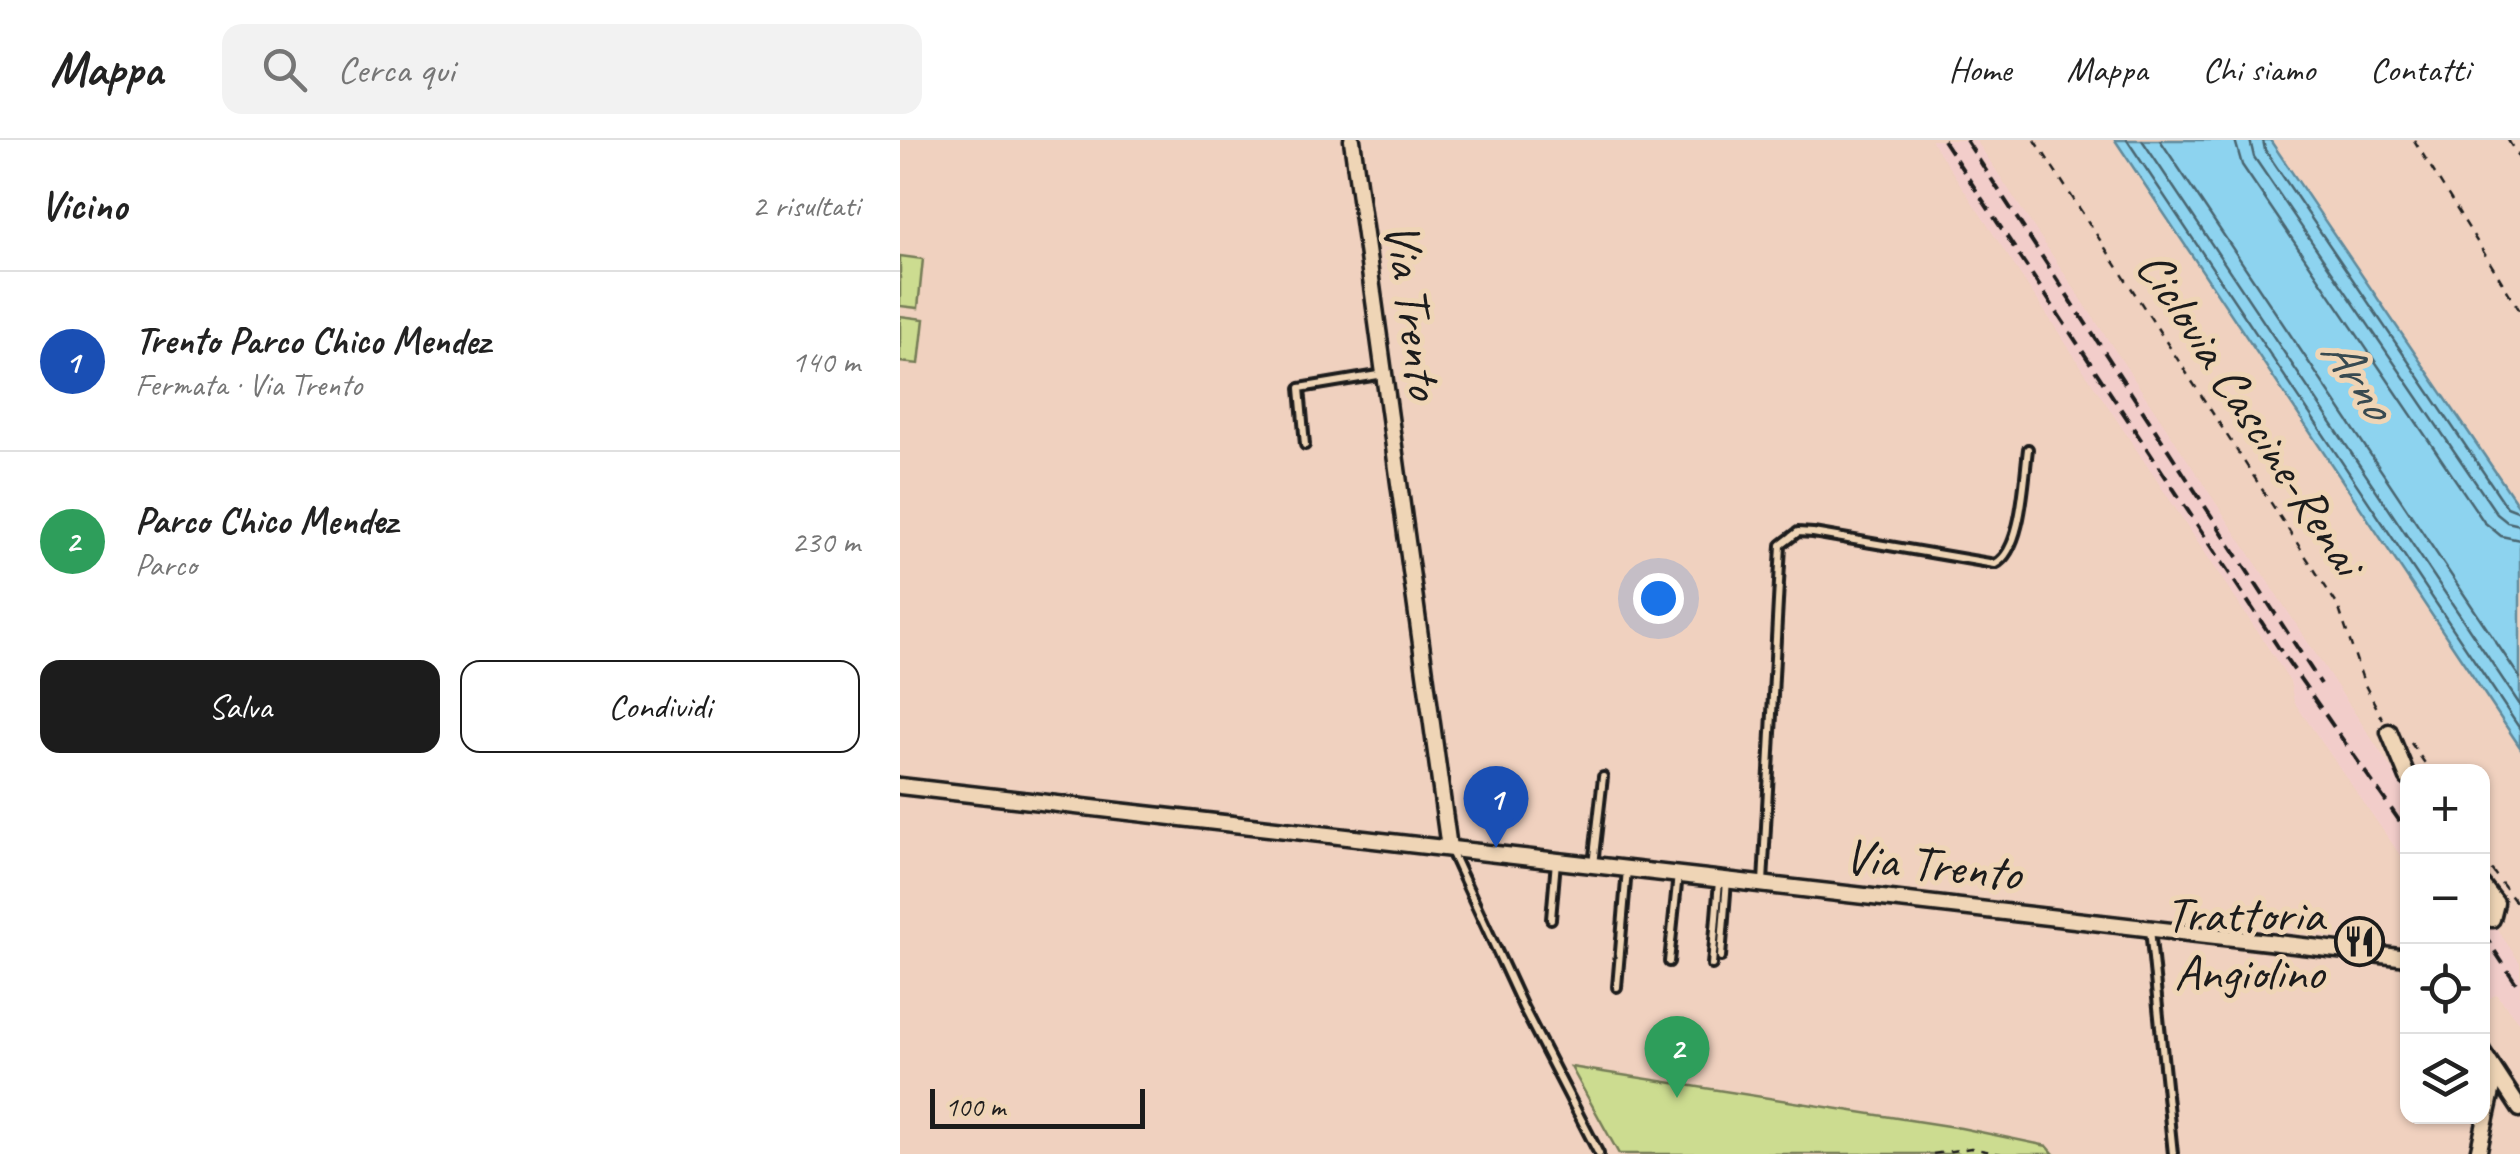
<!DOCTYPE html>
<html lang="it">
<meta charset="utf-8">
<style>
:root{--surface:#fff;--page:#f2f2f2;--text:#222;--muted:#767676;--line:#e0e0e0;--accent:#1c1c1c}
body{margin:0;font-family:Caveat,sans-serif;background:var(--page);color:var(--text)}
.controls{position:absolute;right:30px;bottom:30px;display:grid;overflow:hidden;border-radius:20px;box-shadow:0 2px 8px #0004}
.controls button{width:90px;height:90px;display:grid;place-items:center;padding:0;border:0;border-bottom:2px solid var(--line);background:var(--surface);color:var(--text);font:50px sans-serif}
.scale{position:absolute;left:30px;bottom:25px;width:215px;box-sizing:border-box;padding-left:10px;border:5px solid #1c1c1c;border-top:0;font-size:28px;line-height:35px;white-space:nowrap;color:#1c1c1c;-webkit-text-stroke:8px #efd5b6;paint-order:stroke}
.you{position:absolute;left:758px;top:458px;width:35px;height:35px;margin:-25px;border:8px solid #fff;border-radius:50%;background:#1a73e8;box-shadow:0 0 0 15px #1a73e833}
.badge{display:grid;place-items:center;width:65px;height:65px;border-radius:50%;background:var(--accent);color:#fff;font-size:32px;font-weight:700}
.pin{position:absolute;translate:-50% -82px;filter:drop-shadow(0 2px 5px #0008)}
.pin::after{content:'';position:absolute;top:52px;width:35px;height:30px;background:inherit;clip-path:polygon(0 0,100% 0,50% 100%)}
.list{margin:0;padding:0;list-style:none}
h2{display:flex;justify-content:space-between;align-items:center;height:130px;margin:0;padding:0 40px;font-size:42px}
h2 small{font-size:32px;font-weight:400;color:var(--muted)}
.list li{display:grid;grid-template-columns:65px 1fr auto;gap:30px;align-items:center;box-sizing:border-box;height:180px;padding:0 40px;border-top:2px solid var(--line)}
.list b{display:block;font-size:38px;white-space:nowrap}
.list p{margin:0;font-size:32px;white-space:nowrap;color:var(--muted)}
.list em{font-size:32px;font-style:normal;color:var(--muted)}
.actions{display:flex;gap:20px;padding:30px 40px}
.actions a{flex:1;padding:22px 0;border:2px solid var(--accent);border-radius:20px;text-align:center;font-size:35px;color:var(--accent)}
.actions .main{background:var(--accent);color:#fff}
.icon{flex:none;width:55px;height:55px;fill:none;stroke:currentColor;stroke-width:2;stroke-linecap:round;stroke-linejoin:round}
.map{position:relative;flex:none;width:1620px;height:1014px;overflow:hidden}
header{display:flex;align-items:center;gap:60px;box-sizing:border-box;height:140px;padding:0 50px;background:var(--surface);border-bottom:2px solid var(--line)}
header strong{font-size:48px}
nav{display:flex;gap:55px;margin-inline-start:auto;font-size:35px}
.search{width:700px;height:90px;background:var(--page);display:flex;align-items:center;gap:25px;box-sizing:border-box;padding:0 35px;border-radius:20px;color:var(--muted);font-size:38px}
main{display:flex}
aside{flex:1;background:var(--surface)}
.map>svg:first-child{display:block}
.built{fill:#f2cdca}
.green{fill:#ccdc90;stroke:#747c56;stroke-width:2.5}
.water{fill:#8dd3ef;stroke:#608a9b;stroke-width:2.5}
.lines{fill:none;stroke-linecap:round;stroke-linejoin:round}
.shore{stroke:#496570;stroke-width:2.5}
.lane-casing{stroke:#1c1c1c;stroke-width:14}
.street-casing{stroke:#1c1c1c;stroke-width:21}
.path{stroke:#1c1c1c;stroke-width:2.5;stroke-dasharray:8 8;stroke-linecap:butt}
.lane{stroke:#efd5b6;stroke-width:6}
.street{stroke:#efd5b6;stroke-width:14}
.rail{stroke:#1c1c1c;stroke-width:4;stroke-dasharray:15 8;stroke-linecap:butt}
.labels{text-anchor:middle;stroke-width:10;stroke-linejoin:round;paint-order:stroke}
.street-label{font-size:50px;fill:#1c1c1c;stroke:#efd5b6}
.poi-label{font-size:50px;fill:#1c1c1c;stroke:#efd5b6;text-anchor:end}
.water-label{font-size:52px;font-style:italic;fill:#384a51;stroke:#efd5b6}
</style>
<header>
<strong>Mappa</strong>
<div class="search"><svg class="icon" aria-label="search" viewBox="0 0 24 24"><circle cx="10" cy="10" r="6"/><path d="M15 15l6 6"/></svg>Cerca qui</div>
<nav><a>Home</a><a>Mappa</a><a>Chi siamo</a><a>Contatti</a></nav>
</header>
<main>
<aside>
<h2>Vicino<small>2 risultati</small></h2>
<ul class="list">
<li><span class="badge" style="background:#1a4fb4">1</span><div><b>Trento Parco Chico Mendez</b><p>Fermata · Via Trento</p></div><em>140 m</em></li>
<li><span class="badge" style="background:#2e9e5b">2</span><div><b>Parco Chico Mendez</b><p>Parco</p></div><em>230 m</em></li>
</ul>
<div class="actions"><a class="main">Salva</a><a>Condividi</a></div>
</aside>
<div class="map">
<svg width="1620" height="1014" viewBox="0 0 1620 1014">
<rect width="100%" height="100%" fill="#f0d1bf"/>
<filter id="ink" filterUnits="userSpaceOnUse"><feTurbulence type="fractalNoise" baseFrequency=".01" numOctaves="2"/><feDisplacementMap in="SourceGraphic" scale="20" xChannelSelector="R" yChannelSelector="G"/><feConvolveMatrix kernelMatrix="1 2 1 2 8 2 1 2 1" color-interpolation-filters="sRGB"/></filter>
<g filter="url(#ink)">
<!-- built -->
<g class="built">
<path d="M1031,0H1076L1507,652V725L1394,562L1390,541Z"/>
<path d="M1582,766L1620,823V884L1596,854L1583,863Z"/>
</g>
<!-- green -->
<g class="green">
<path d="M0,116L23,119L18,168L0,166Z"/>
<path d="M0,176L24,179L19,224L0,222Z"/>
<path d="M671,927L1061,988L1147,1006L1154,1014H719Z"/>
</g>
<!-- water -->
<path class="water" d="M1215,0H1370L1620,368V607Z"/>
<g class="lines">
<!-- shore -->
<g class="shore">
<path d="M1227,0L1620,589"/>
<path d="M1242,0L1620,565"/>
<path d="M1260,0L1620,538"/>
<path d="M1335,0L1342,25L1584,382L1601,396L1620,400"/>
<path d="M1350,0L1354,17L1597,374L1607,382L1620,385"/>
<path d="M1363,0L1365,10L1607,367L1620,372"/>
</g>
<defs>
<g id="lane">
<path d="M405,305L400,248L484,234"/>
<path d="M550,709L623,867L699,1014"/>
<path d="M693,725L703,637"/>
<path d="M863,743L881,405L898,392L913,393L1095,424C1122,411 1124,339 1128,309"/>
<path d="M651,779L656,721"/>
<path d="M1250,789L1273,1014"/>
<path d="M821,817L827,740"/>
<path d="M769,822L778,734"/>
<path d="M812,825L819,741"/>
<path d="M717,847L727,729"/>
</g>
<g id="street">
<path d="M452,0L549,708"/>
<path d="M1489,592L1508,638"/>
<path d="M0,646L1508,818"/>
<path d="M1582,745L1596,763L1592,779"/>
<path d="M1582,911L1620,969"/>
<path d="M1578,1014L1596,933"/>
</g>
</defs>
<!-- lane casing -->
<use href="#lane" class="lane-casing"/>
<!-- street casing -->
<use href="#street" class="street-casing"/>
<!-- path -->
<g class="path">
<path d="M1135,0L1438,466L1464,543L1483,580"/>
<path d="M1514,0L1620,171"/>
<path d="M1608,0L1620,20"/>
<path d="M1511,603L1531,632"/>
<path d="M1582,717L1620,768"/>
<path d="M1033,1014L1071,1008L1101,1014"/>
</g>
<!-- lane -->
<use href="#lane" class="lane"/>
<!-- street -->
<use href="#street" class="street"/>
<!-- rail -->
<g class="rail">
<path d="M1043,0L1380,510L1508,693"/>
<path d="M1066,0L1421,544"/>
<path d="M1582,792L1620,849"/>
</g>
</g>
</g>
<!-- icons -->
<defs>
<symbol id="restaurant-ring" viewBox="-11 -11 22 22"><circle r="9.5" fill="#efd5b6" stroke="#1c1c1c" stroke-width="1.5"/><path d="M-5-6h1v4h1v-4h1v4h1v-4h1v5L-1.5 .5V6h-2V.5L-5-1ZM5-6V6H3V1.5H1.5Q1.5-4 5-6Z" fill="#1c1c1c"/></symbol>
</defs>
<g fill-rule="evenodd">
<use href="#restaurant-ring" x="1432" y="774" width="55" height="55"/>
</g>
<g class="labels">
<!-- street labels -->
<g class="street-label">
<text transform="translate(515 170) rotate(82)" y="18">Via Trento</text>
<text transform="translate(1352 272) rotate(57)" y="18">Ciclovia Cascine-Renai</text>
<text transform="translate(1033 723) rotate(6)" y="18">Via Trento</text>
</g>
<!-- poi labels -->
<g class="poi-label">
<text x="1424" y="791">Trattoria<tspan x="1424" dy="58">Angiolino</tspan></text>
</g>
<!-- water labels -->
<g class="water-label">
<text transform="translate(1459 236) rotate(56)" y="18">Arno</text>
</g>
</g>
</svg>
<div class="controls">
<button>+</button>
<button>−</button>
<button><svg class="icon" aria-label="locate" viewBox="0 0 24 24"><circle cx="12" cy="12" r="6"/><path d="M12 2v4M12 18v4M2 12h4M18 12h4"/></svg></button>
<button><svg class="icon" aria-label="layers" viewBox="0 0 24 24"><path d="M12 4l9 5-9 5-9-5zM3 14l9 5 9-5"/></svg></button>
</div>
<div class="scale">100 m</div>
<div class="you"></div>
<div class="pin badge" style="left:596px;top:708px;background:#1a4fb4">1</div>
<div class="pin badge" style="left:777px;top:958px;background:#2e9e5b">2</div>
</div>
</main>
